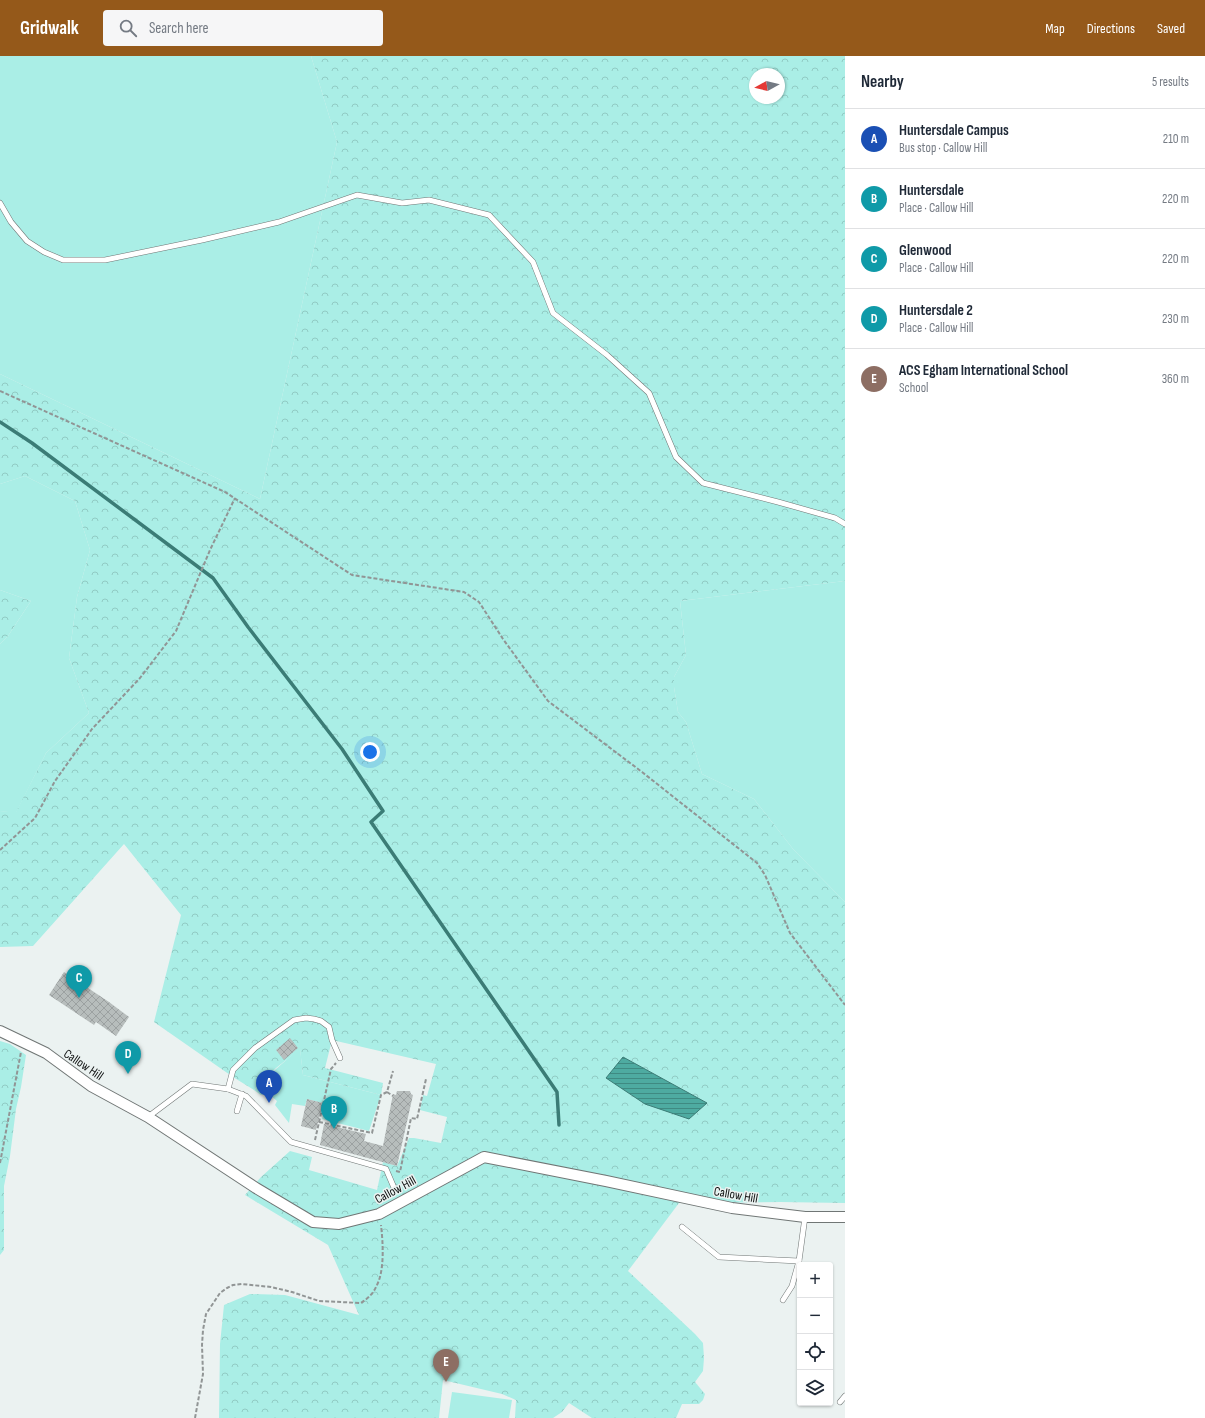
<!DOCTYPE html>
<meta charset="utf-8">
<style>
:root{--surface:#fff;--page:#f6f6f7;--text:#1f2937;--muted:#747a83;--line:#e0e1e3;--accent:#95591a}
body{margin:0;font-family:"Sofia Sans Condensed",sans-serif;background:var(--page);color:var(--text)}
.controls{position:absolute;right:12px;bottom:12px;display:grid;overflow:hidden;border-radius:4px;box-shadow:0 1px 3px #0004}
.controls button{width:36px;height:36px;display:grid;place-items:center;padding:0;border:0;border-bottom:1px solid var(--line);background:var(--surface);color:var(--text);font:20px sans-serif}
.compass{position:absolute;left:749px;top:12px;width:36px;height:36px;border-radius:50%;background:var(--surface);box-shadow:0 1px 3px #0004;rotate:262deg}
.you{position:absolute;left:370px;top:696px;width:14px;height:14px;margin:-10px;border:3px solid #fff;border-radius:50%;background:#1a73e8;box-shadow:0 0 0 6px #1a73e833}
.badge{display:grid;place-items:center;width:26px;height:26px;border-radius:50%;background:var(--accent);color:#fff;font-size:13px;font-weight:700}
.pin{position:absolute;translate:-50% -33px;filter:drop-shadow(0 1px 2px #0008)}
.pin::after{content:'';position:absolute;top:21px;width:14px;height:12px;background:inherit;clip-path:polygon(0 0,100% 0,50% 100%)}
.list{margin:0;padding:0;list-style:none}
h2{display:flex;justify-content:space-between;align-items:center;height:52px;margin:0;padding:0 16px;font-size:17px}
h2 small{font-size:13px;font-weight:400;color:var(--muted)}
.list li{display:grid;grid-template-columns:26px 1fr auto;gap:12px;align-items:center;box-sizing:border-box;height:60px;padding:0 16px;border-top:1px solid var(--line)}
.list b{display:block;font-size:15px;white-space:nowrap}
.list p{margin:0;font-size:13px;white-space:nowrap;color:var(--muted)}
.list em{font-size:13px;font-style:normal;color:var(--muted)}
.icon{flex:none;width:22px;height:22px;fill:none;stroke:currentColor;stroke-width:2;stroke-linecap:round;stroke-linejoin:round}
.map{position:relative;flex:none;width:845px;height:1362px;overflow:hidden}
header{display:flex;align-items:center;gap:24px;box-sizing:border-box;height:56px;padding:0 20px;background:var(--accent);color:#fff}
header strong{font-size:19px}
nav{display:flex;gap:22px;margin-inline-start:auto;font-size:14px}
.search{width:280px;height:36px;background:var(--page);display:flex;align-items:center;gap:10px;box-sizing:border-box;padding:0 14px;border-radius:4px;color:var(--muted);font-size:15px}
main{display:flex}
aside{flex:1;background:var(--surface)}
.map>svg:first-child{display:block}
.green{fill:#aaeee6}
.forest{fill:url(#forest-crowns);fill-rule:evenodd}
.water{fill:url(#water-rules);stroke:#3b7c76}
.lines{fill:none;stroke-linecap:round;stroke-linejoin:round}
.stream{stroke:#3b7c76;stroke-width:3.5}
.building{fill:url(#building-cross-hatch)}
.service-casing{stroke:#707675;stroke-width:6}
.minor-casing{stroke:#707675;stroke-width:12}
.path{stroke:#919595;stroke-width:2;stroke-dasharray:4 2;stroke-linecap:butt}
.service{stroke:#fff;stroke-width:5}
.minor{stroke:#fff;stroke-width:10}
.labels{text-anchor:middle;stroke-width:3;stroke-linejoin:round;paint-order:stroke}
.street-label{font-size:13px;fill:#0e1010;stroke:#ebf2f1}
</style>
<header>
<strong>Gridwalk</strong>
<div class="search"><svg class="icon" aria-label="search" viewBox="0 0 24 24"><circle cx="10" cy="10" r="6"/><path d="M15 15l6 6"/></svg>Search here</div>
<nav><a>Map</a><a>Directions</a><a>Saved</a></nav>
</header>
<main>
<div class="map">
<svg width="845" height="1362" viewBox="0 0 845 1362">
<defs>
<pattern id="forest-crowns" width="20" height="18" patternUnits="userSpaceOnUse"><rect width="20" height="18" fill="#aaeee6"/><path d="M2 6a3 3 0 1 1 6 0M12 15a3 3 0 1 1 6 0" fill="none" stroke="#91cbc4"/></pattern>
<pattern id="water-rules" width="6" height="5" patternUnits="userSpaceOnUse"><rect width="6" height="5" fill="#4eaba1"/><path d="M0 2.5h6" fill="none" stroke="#3f8a82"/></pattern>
<pattern id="building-cross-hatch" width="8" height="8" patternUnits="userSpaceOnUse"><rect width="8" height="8" fill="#b7bdbc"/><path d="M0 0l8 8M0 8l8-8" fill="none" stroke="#9ca1a1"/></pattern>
</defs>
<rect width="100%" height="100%" fill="#ebf2f1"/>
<!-- green -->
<g class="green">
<path d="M0,0H311L337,86L260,443L0,318Z"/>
<path d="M25,420L75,445L90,494L77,541L69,602L89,657L46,697L16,757L0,755V588L8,580L31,545L0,534V428Z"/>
<path d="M845,525V846L793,793L754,743L702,718L686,666L678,656L674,631V621L686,599L680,545Z"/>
<path d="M300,992L303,1019L381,1039L369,1075L322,1063L326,1048L307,1043L305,1050L292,1048L289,1067L275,1049L277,1045L271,1040L269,1042L265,1037L261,1039L254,1034L276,1013Z"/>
<path d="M452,1336L512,1344L509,1362H448Z"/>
</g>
<!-- forest -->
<g class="forest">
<path d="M311,0H845V525L680,545L686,599L674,621V631L678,656L686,666L702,718L754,743L793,793L845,846V1147L780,1146L679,1147L628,1215L695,1278L703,1287L704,1302L703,1315L695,1326L705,1338L703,1344L699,1348H682L676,1362H592L569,1347L562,1356L553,1362H515L516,1344L502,1338L443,1324L439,1362H219L220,1288L224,1249L250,1238L285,1239L359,1259L328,1189L245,1139L261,1121L290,1095L312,1101L309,1114L377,1134L383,1106L397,1110L409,1082H414L441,1087L447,1061L420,1054L423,1039L427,1040L436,1008L332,984L325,1012L383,1027L381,1039L303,1019L300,993L276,1012L254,1034L233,1021L154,966L181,859L124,788L33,890L0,891V755L16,756L46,697L89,657L69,602L77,541L90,494L75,445L25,420L0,428V318L260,443L337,86ZM755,18H779V42H755Z"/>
<path d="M0,534L31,545L8,580L0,588Z"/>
<path d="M0,985L10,988L26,999L21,1031L16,1053L10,1100L4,1130V1194L0,1199Z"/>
</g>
<!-- water -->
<path class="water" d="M623,1001L707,1047L689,1063L645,1048L606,1022Z"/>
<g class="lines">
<!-- stream -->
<path class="stream" d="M0,366L32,387L213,522L248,571L342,693L383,755L371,766L557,1036L559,1069"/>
</g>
<!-- building -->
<g class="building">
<path d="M64,916L109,946L129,961L116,980L96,966L94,969L49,939Z"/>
<path d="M290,982L298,992L284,1004L276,994Z"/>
<path d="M397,1035H410L411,1038L413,1039L397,1110L320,1089L324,1068L366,1078L364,1085L383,1090L393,1038L396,1039Z"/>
<path d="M307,1043L323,1047L316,1074L301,1070Z"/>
</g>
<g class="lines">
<defs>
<g id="service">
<path d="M0,147L11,166L27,185L44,196L63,204H105L202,184L279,166L357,139L402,147L429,144L489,159L533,206L553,257L607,299L649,337L676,401L703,427L778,446L835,462L845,468"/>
<path d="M228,1033L233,1014L255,992L294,964L306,962L314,963L321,965L329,971L332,984L340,1002"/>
<path d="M237,1055L242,1038"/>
<path d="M148,1061L192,1028L228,1033L246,1040L291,1086L386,1113L395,1134"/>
<path d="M682,1171L719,1201L799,1205L805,1161"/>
<path d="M783,1244L792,1230L799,1205"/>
<path d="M840,1346L845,1340"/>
</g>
<path id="minor" d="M0,975L46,997L91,1030L148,1061L256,1132L313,1166L339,1168L379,1158L484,1101L606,1125L732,1152L805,1161H845"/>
</defs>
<!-- service casing -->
<use href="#service" class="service-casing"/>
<!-- minor casing -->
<use href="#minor" class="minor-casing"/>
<!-- path -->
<g class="path">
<path d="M0,335L225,436L352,519L464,536L479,546L503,583L548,645L642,716L757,807L765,819L790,877L845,949"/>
<path d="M0,794L35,762L55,725L92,673L140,622L176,575L210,494L235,442"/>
<path d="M387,1036L393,1040"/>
<path d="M319,1066L372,1077L381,1039L387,1036L393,1015"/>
<path d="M315,1084L331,1013L336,1007"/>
<path d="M0,1107L21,996"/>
<path d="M396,1115L400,1116L411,1062L417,1063L426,1023"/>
<path d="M195,1362L203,1318L202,1289L203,1274L206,1258L220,1237L227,1232L233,1229L242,1228L271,1231L292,1236L319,1245L361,1247C367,1243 373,1238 376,1231C385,1215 383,1187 381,1169"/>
</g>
<!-- service -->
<use href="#service" class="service"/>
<!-- minor -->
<use href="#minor" class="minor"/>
</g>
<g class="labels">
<!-- street labels -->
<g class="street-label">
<text transform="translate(84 1008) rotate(34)" y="5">Callow Hill</text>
<text transform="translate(395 1133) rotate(-28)" y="5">Callow Hill</text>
<text transform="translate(736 1138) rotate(10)" y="5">Callow Hill</text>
</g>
</g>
</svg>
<div class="controls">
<button>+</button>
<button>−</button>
<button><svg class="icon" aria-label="locate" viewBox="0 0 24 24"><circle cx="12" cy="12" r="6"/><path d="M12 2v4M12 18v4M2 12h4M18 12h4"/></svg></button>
<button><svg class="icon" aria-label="layers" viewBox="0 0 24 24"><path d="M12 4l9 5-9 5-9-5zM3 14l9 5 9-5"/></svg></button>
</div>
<svg class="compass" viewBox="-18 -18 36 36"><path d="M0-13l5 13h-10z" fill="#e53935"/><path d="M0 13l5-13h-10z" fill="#747a83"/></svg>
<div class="you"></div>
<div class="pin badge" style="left:269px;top:1047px;background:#1a4fb4">A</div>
<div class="pin badge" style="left:334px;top:1073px;background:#0f9aa8">B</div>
<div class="pin badge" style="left:79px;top:942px;background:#0f9aa8">C</div>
<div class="pin badge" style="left:128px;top:1018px;background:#0f9aa8">D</div>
<div class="pin badge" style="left:446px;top:1326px;background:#8d6e63">E</div>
</div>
<aside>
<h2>Nearby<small>5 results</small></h2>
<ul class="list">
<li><span class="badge" style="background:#1a4fb4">A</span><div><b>Huntersdale Campus</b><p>Bus stop · Callow Hill</p></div><em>210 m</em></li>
<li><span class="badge" style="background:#0f9aa8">B</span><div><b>Huntersdale</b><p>Place · Callow Hill</p></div><em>220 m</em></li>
<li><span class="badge" style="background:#0f9aa8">C</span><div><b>Glenwood</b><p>Place · Callow Hill</p></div><em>220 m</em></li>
<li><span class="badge" style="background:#0f9aa8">D</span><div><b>Huntersdale 2</b><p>Place · Callow Hill</p></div><em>230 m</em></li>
<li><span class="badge" style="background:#8d6e63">E</span><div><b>ACS Egham International School</b><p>School</p></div><em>360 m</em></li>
</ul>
</aside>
</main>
